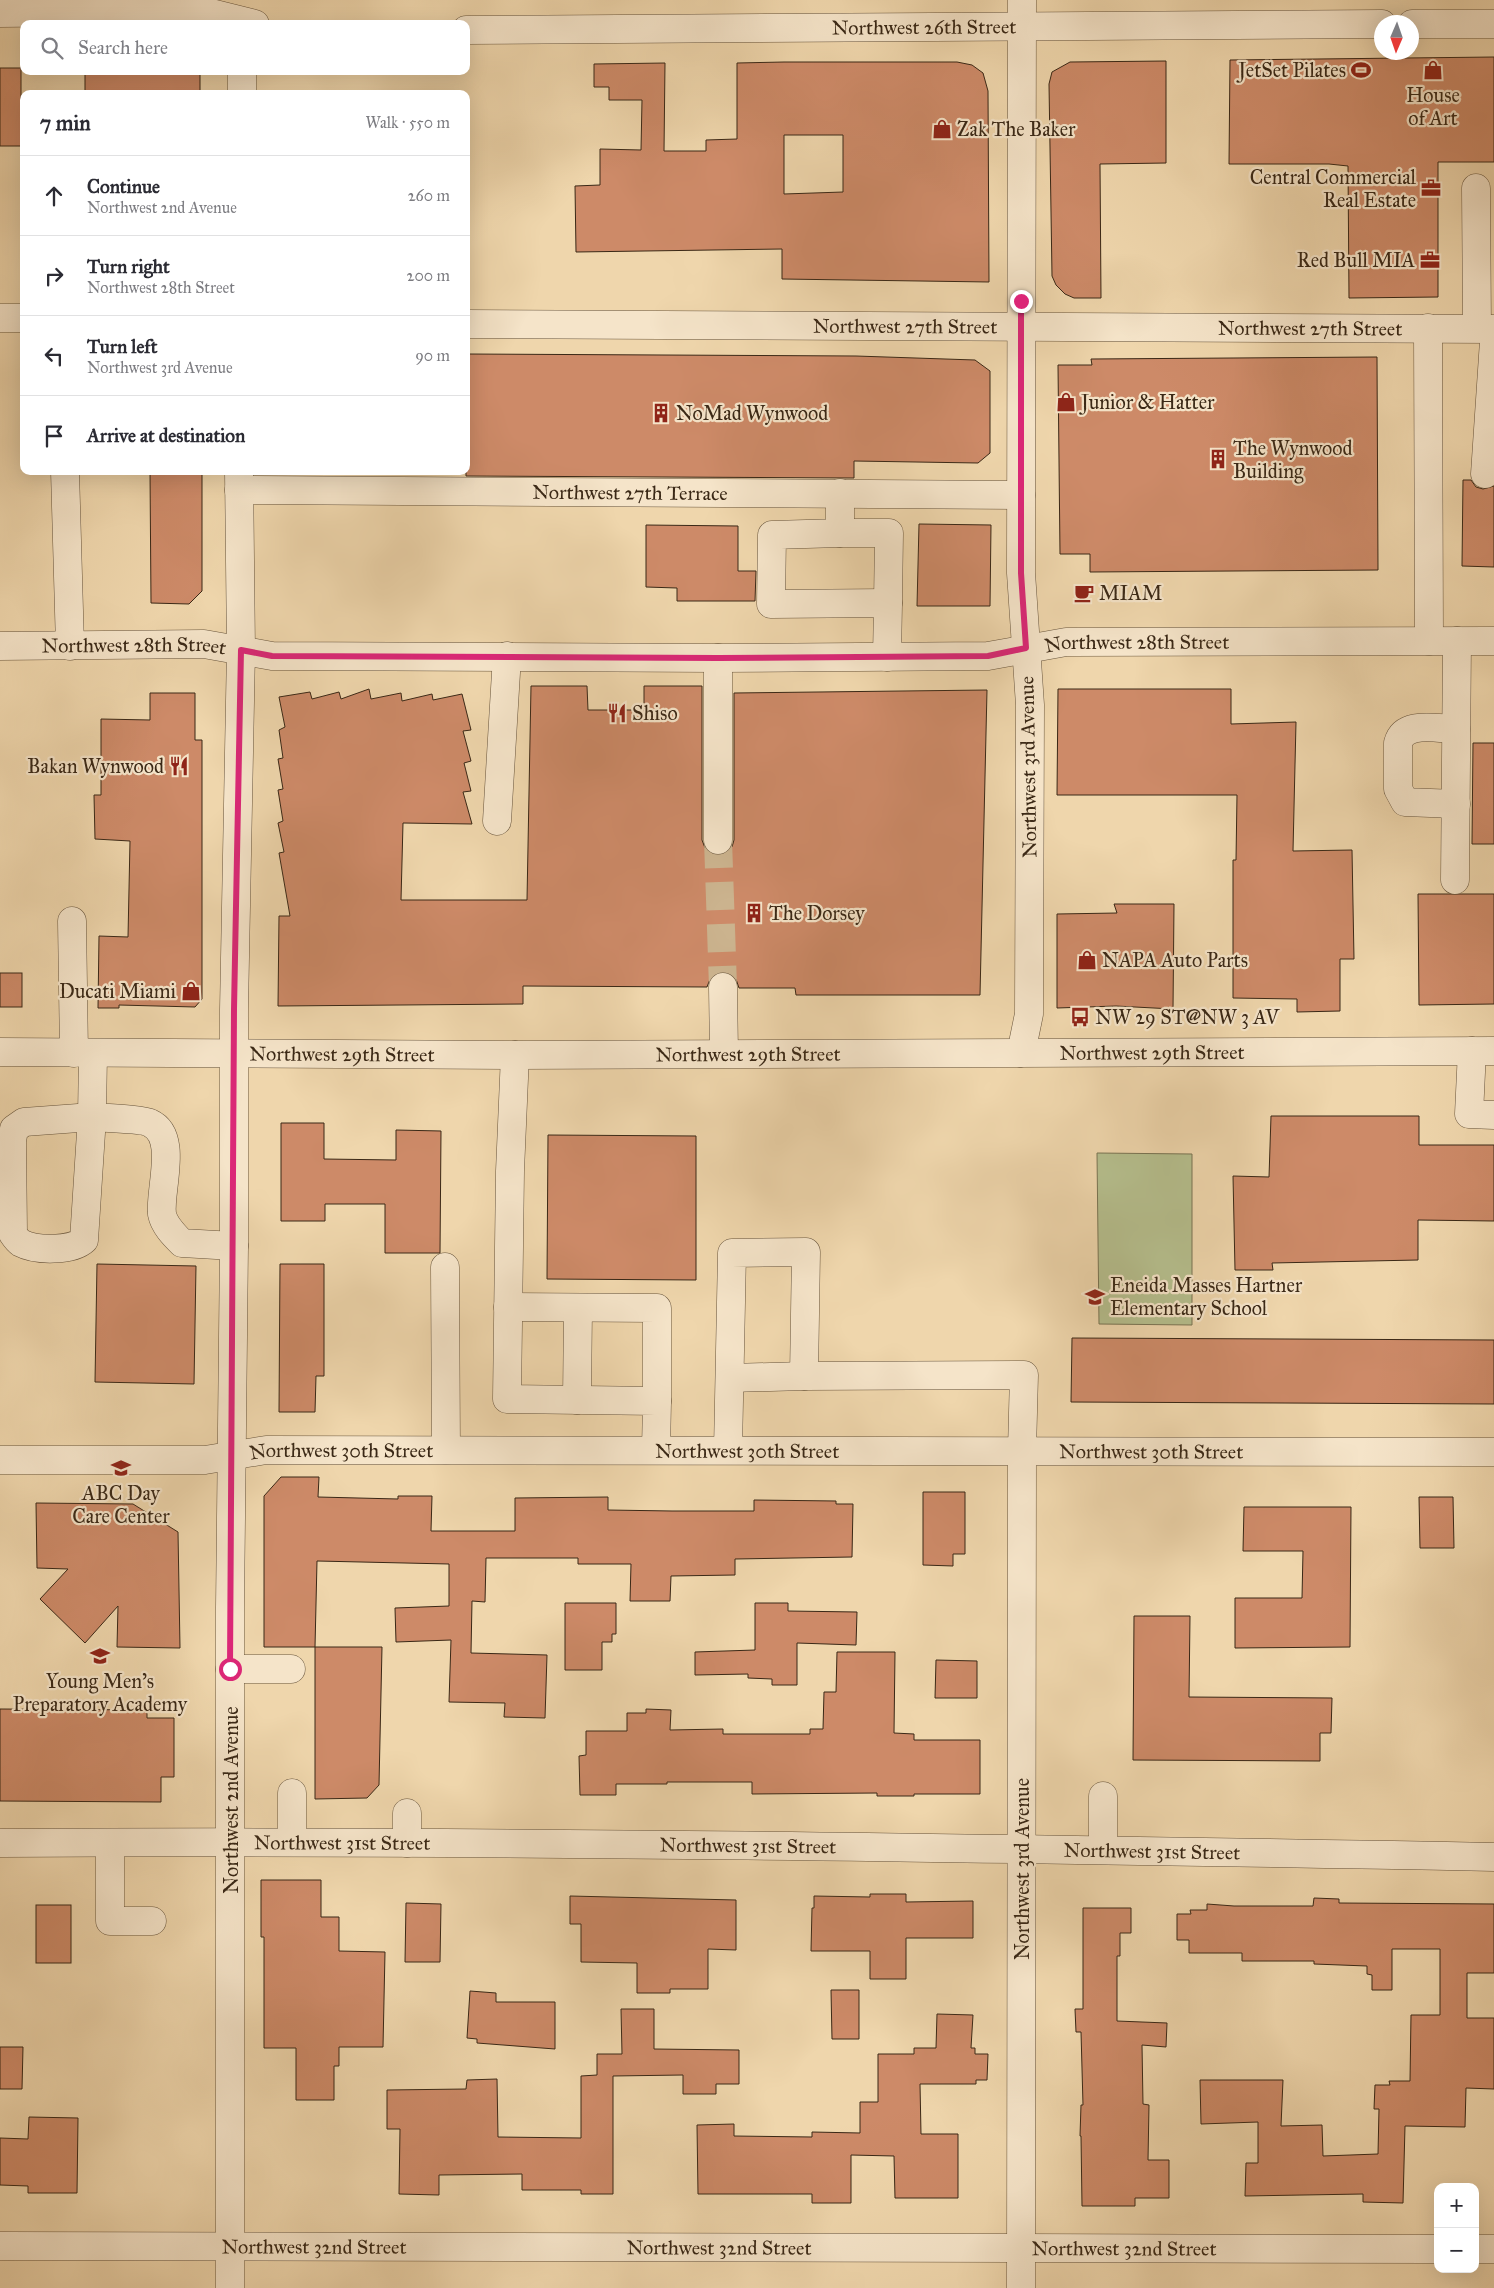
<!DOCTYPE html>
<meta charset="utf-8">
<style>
:root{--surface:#fff;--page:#f2f2f3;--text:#2b2b33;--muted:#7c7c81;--line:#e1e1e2}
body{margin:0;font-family:"IM FELL Great Primer",serif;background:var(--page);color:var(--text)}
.controls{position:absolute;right:15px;bottom:15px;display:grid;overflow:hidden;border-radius:10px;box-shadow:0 5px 20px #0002}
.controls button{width:45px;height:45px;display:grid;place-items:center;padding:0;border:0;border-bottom:1px solid var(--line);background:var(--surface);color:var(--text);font:25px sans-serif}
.compass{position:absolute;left:1374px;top:15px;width:45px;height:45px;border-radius:50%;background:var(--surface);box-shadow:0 5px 20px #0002;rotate:182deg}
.stop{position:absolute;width:15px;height:15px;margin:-11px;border:4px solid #db2777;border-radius:50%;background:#fff}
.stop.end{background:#db2777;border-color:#fff;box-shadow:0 1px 5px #0008}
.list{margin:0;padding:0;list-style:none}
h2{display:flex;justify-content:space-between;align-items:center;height:65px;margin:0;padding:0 20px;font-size:21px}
h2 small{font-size:16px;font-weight:400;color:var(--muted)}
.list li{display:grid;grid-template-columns:32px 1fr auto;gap:15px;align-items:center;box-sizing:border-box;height:80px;padding:0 20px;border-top:1px solid var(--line)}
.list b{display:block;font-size:19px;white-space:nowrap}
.list p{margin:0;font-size:16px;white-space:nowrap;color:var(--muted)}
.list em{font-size:16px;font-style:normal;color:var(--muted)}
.icon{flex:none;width:28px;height:28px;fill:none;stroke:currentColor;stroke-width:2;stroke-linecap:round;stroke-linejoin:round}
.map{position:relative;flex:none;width:1494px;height:2288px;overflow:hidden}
.search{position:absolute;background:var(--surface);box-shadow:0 5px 20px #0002;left:20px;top:20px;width:450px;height:55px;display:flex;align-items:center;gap:12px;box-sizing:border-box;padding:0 18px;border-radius:10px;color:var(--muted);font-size:19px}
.panel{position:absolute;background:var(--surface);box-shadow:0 5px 20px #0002;left:20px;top:90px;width:450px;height:385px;border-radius:10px}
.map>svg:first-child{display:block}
.green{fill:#b5be8d;stroke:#787352}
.building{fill:#cd8a68;stroke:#3a2816;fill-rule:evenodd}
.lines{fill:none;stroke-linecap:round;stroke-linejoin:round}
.minor-tunnel{stroke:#cbb38e;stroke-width:28;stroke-dasharray:28 14;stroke-linecap:butt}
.minor-casing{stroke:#67543c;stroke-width:29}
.minor{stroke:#f5e4c9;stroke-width:28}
.route{stroke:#db2777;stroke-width:6}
.labels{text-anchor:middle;stroke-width:4.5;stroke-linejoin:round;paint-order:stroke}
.street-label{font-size:20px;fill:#3a2816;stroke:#f5e4c9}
.poi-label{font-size:20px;fill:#3a2816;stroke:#f5e4c9;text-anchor:start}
</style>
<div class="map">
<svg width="1494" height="2288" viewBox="0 0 1494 2288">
<rect width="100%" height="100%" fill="#efd6ac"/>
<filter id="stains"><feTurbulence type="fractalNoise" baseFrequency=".004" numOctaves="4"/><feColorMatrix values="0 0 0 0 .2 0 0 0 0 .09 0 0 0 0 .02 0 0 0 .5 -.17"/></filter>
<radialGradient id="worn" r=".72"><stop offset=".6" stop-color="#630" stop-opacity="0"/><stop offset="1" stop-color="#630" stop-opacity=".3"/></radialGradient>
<!-- green -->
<path class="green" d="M1097,1153L1192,1154V1325L1099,1324Z"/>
<!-- building -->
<g class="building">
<path d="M1494,57V162H1438V297L1349,298L1348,166L1329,164H1229L1230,60Z"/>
<path d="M1166,61V163L1100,164L1101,298H1074L1065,294L1056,285L1052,276L1049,84L1052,72L1070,62Z"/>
<path d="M784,62H957L972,65L983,73L988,91L989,282L782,279V249L576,252L575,186L600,185V149L641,150L642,100H609V87H594V64L665,63L664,151H706V140L737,139V63ZM784,135H843V192L784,194Z"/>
<rect x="0" y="68" width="21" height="78"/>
<rect x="85" y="71" width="115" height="23"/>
<path d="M466,354L856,356L975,360L990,371V453L978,463L854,461V478L466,476Z"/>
<path d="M1377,357L1378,570L1090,572V554H1060L1058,365H1092L1091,359Z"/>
<path d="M150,471H202V591L189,604L151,603Z"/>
<path d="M1463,480H1471L1476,487L1483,489L1494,486V567L1462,566Z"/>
<path d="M919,524L991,525L990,606H917Z"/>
<path d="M646,525L738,526V571H756L755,601H677V588L646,587Z"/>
<path d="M531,686H587L588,710H644V686H702V840L705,848L711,854L718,856L726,853L732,847L734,840V693L987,690L980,995H796L795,988H739L736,979L730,973L722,971L715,974L710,979L707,987L523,986V1004L278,1006L279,916H290L279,853L284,852L278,823L283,821L278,790L283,789L278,759L283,758L279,730L285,727L279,697L310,692L312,699L339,692L341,699L369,689L371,699L401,693L402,701L432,694L433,700L462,694L471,730L463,731L471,761L464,763L471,791L463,792L472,824L403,823L401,900H527Z"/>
<path d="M1058,689H1231V724L1296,722L1293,851L1352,850L1354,959H1340V1011L1297,1012V999L1233,998V860H1236L1237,795H1057Z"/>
<path d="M150,693H195V740H202V999L195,1007L119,1005V1008H98L99,936L128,937L130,841L95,839L94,795H101V719L150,720Z"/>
<path d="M1473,743H1494V844H1472Z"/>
<path d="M1418,894H1494V1004L1419,1005Z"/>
<path d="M1114,904H1174L1173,1009L1116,1006L1057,1008V914L1117,913Z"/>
<rect x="0" y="973" width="22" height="34"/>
<path d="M1271,1116H1419V1145H1494V1221L1418,1220V1260L1272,1263L1273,1270H1235L1233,1176L1269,1177Z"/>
<path d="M281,1123H324V1159L396,1160V1130L441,1131L440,1253H385V1204H325V1221H281Z"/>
<path d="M548,1135L696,1136V1280L547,1279Z"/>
<path d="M97,1264L196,1266L194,1384L95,1382Z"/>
<path d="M280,1264H324V1376H316L315,1412H279Z"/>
<path d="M1072,1338L1494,1340V1404L1071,1402Z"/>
<path d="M281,1477H319L318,1497L398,1499V1496H432L431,1531H515V1498L608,1497V1510L672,1511H754V1500L836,1501V1504H853L852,1557L735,1559V1575L671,1576L670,1601H630L631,1564H578V1558H486L485,1602L472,1601L471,1653L547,1655L545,1718L504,1717L505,1703L449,1702L451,1640L396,1642L395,1608L449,1606V1564L317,1561L315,1647H264V1496Z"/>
<path d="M923,1492H965V1554H953V1566L923,1565Z"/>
<path d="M1419,1497H1453L1454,1548H1420Z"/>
<path d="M36,1503L133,1504L178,1532L180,1648L117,1647L118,1606L85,1643L40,1599L68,1569L37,1568Z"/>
<path d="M1244,1507H1351L1350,1647L1235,1648V1598H1302L1303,1551H1243Z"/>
<path d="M565,1603H616V1634H612V1642H602V1670H565Z"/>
<path d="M755,1603H788V1611L857,1612L856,1645L797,1643V1685H772V1679L748,1678V1674L695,1675V1652L755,1650Z"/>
<path d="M1134,1616H1190L1189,1697L1332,1698L1331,1733H1320V1761L1133,1760Z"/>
<path d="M315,1647H382L379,1785L367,1798L315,1799Z"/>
<path d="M837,1652H895L894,1733L914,1734V1740H980V1794H914V1796H877V1793L752,1794V1782H667V1784H616V1795H580L579,1756L586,1755V1731H627V1713H646V1709L671,1710L670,1730L723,1729V1734H810V1729H823L824,1692H836Z"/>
<path d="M936,1660L977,1661V1698H935Z"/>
<path d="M0,1709L147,1710V1718H174V1777H161V1802L0,1801Z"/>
<path d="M261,1880H321V1917H339V1951L385,1952L383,2047H339V2066H334V2100H296V2048H264V1937H261Z"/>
<path d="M870,1894H906V1902L973,1901V1938H906V1979H870V1951H811L812,1908H814V1896L870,1897Z"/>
<path d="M570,1896L736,1900V1950L708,1949V1989H670V1993H637V1963L581,1962V1924H570Z"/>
<path d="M1314,1898L1339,1899V1903L1494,1904V1973H1467V2018H1494V2089L1466,2088L1465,2127L1405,2126L1403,2203L1363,2202V2194L1245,2196L1246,2163H1258V2122L1201,2124L1200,2080H1283L1281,2126L1322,2125L1323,2156L1378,2154L1379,2109H1374L1375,2085H1390L1389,2081H1410L1411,2015H1440V1949H1392V1990H1372V1975L1367,1974V1966L1314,1964V1961H1242V1953H1189V1940H1177V1914H1191L1190,1910H1207V1904L1234,1906H1313Z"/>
<path d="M406,1903L441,1904L440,1962H405Z"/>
<rect x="36" y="1905" width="35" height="58"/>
<path d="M1083,1908H1131V1933H1120V1956H1117V2021L1167,2023L1166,2047L1142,2045L1143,2104L1149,2105L1148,2160H1169V2198H1135V2206H1082L1081,2136H1080L1081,2105H1083L1081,2032H1076L1075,2009H1083Z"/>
<path d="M831,1990H859V2039H832Z"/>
<path d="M470,1991L496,1993V2002H555V2049L477,2043V2039L467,2038Z"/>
<path d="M621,2009H654V2049L739,2050V2084H716V2094H683V2075L613,2076V2194H581V2190H522V2174L439,2175V2195L399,2194L400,2129H387V2090L466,2089L467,2080L497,2079L498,2137L581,2138V2076L597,2075V2054H622Z"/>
<path d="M937,2014L973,2015L971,2048H975V2054H988L987,2080H976V2084H920L921,2134H958V2198H895L894,2156L851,2155V2203H812V2194H698L697,2125L734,2124V2136L812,2137V2132L860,2133V2102H878V2054H914V2048H936Z"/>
<path d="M0,2047H23L22,2089H0Z"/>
<path d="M29,2117L78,2118L77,2193H28V2186L0,2185V2138L28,2139Z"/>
</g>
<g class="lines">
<!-- minor-tunnel -->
<path class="minor-tunnel" d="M718,840L723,987"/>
<defs>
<g id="minor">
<path d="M0,13L191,11L207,12L255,24"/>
<path d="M1412,24H1494"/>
<path id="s1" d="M466,30L1382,24"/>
<path d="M242,94V71"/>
<path d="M1476,188L1477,328"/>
<path d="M0,318H24"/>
<path id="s2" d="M466,324L1494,329"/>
<path d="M1428,328L1429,641"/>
<path d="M65,471L70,646"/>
<path d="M1485,474L1494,341"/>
<path id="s3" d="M239,490L1021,495"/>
<path d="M840,493V533L772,535L771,604L888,603L887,657"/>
<path d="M840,533H889L888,603"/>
<path id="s4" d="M0,646L204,644L272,656L718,658L988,656L1066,642L1494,641"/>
<path d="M1456,804L1405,802L1398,789V743C1404,720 1438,729 1456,729"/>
<path d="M497,821L507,656"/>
<path d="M718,840V658"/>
<path d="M1455,880L1457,641"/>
<path d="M72,921L74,1053"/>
<path d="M723,987L724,1053"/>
<path d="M1472,1051L1469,1114L1494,1115"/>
<path id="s5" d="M0,1052L515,1055L1494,1051"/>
<path d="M93,1053L92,1117C103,1118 143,1119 150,1123C179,1136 159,1190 162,1214C164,1225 174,1235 182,1243L234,1246"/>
<path d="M1021,1053L1029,1014L1030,705L1021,573L1022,0"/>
<path d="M515,1055L510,1171L507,1399L657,1401L656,1450"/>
<path d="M92,1117L84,1240C72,1251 36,1251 21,1243C18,1241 15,1237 13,1234L12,1141L14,1129L24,1122Z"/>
<path d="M445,1267L446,1450"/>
<path d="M508,1307L657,1308V1401"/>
<path d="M730,1378L804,1376"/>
<path d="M577,1400L578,1308"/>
<path d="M728,1450L732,1253L806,1252L804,1376L1024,1375L1022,1450L1021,2288"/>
<path id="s6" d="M0,1460H205L266,1450L1494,1452"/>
<path d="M230,1669H291"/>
<path d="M1103,1796V1850"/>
<path d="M292,1842V1793"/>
<path id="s7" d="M0,1843C498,1840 996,1848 1494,1857"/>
<path d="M110,1843V1921H152"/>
<path d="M407,1843V1813"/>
<path id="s8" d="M0,2246L1438,2249"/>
<path d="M1475,2249H1494"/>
<path d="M230,2288V1608L234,1246V1009L241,650L239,471"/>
</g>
</defs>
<!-- minor casing -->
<use href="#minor" class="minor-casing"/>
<!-- minor -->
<use href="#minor" class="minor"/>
</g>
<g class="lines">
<!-- route -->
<path class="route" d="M230,1669L234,1009L241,650L272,656L718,658L988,656L1026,648L1021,573V301"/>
</g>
<!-- icons -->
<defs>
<symbol id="stadium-bare" viewBox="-9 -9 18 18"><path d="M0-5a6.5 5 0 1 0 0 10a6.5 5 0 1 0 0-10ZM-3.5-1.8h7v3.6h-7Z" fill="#8f2418" stroke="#f5e4c9" stroke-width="2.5" paint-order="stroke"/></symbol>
<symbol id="shop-bare" viewBox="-9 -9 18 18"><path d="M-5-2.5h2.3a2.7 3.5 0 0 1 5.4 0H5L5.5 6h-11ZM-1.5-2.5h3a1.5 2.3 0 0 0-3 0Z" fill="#8f2418" stroke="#f5e4c9" stroke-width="2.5" paint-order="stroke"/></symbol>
<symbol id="office-bare" viewBox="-9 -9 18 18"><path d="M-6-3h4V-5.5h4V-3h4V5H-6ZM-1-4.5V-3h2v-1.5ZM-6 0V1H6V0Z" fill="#8f2418" stroke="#f5e4c9" stroke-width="2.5" paint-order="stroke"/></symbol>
<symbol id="building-bare" viewBox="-9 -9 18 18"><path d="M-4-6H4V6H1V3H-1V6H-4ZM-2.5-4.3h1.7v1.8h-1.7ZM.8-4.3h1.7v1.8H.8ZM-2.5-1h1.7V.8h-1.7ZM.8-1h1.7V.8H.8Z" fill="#8f2418" stroke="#f5e4c9" stroke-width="2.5" paint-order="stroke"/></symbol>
<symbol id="cafe-bare" viewBox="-9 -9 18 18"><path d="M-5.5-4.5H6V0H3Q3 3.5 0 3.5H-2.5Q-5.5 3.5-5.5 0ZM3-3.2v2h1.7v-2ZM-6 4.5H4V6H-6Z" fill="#8f2418" stroke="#f5e4c9" stroke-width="2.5" paint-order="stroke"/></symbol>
<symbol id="restaurant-bare" viewBox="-9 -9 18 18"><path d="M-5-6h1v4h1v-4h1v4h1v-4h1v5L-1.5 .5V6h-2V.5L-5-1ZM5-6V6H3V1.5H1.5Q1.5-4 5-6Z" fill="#8f2418" stroke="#f5e4c9" stroke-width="2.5" paint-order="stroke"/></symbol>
<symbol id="bus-bare" viewBox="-9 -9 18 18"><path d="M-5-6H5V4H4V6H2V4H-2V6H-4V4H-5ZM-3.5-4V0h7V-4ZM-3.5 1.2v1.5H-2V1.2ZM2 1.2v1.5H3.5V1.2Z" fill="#8f2418" stroke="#f5e4c9" stroke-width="2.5" paint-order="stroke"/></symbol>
<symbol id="school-bare" viewBox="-9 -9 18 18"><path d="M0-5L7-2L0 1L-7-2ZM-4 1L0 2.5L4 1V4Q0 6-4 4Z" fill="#8f2418" stroke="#f5e4c9" stroke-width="2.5" paint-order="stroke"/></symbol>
</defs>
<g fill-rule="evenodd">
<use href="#stadium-bare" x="1347" y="56" width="28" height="28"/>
<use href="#shop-bare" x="1419" y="56" width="28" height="28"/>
<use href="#shop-bare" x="928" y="115" width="28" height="28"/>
<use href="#office-bare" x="1417" y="174" width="28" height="28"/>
<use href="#office-bare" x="1416" y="246" width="28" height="28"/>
<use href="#shop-bare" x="1052" y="388" width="28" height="28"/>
<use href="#building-bare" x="647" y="399" width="28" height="28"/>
<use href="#building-bare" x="1204" y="445" width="28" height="28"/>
<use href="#cafe-bare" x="1070" y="579" width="28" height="28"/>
<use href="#restaurant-bare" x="603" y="699" width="28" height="28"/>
<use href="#restaurant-bare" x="165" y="752" width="28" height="28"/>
<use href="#building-bare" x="740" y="899" width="28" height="28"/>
<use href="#shop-bare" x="1073" y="946" width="28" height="28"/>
<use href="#shop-bare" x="177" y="977" width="28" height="28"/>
<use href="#bus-bare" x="1066" y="1003" width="28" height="28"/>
<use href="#school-bare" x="1081" y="1283" width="28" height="28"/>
<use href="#school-bare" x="107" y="1454" width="28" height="28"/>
<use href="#school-bare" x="86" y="1642" width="28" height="28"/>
</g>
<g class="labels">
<!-- street labels -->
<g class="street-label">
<text dy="7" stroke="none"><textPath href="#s1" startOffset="458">Northwest 26th Street</textPath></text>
<text dy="7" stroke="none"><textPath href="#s2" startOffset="439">Northwest 27th Street</textPath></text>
<text dy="7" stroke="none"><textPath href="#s2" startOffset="844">Northwest 27th Street</textPath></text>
<text dy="7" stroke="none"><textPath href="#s3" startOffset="391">Northwest 27th Terrace</textPath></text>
<text dy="7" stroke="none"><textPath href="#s4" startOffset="1139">Northwest 28th Street</textPath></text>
<text dy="7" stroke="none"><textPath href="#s4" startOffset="134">Northwest 28th Street</textPath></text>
<text transform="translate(1028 767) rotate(-91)" y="7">Northwest 3rd Avenue</text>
<text dy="7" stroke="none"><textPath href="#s5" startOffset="1152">Northwest 29th Street</textPath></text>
<text dy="7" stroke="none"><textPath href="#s5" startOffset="748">Northwest 29th Street</textPath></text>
<text dy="7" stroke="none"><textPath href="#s5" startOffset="342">Northwest 29th Street</textPath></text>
<text dy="7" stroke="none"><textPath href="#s6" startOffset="748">Northwest 30th Street</textPath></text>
<text dy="7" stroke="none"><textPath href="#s6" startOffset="1152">Northwest 30th Street</textPath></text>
<text dy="7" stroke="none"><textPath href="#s6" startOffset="342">Northwest 30th Street</textPath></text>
<text transform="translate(231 1800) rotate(-90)" y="7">Northwest 2nd Avenue</text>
<text dy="7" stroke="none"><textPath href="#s7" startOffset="342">Northwest 31st Street</textPath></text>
<text dy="7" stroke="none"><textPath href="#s7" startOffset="748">Northwest 31st Street</textPath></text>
<text dy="7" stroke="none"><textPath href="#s7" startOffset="1152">Northwest 31st Street</textPath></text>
<text transform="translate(1022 1869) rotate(-90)" y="7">Northwest 3rd Avenue</text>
<text dy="7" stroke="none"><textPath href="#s8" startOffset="314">Northwest 32nd Street</textPath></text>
<text dy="7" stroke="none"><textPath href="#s8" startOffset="719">Northwest 32nd Street</textPath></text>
<text dy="7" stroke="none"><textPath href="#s8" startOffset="1124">Northwest 32nd Street</textPath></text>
</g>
<!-- poi labels -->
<g class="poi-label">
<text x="1346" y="77" text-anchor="end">JetSet Pilates</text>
<text x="1433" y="102" text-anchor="middle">House<tspan x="1433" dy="23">of Art</tspan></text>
<text x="957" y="136">Zak The Baker</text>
<text x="1416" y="184" text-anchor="end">Central Commercial<tspan x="1416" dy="23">Real Estate</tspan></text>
<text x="1415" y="267" text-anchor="end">Red Bull MIA</text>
<text x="1081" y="409">Junior &amp; Hatter</text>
<text x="676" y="420">NoMad Wynwood</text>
<text x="1233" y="455">The Wynwood<tspan x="1233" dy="23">Building</tspan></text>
<text x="1099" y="600">MIAM</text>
<text x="632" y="720">Shiso</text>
<text x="164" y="773" text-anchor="end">Bakan Wynwood</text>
<text x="769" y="920">The Dorsey</text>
<text x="1102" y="967">NAPA Auto Parts</text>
<text x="176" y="998" text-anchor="end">Ducati Miami</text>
<text x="1095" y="1024">NW 29 ST@NW 3 AV</text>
<text x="1110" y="1292">Eneida Masses Hartner<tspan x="1110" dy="23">Elementary School</tspan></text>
<text x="121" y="1500" text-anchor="middle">ABC Day<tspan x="121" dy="23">Care Center</tspan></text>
<text x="100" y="1688" text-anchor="middle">Young Men's<tspan x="100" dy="23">Preparatory Academy</tspan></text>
</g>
</g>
<rect width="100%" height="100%" filter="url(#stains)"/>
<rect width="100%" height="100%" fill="url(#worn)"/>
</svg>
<div class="controls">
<button>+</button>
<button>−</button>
</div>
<svg class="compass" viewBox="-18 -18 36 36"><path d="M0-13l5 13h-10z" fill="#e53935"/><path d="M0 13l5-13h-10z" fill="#7c7c81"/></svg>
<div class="stop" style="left:230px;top:1669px"></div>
<div class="stop end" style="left:1021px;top:301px"></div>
<div class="search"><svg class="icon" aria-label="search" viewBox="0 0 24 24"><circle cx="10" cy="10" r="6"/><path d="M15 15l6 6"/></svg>Search here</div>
<section class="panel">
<h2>7 min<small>Walk · 550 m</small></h2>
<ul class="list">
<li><svg class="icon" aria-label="ahead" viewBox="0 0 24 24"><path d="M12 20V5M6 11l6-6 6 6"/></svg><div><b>Continue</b><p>Northwest 2nd Avenue</p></div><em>260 m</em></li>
<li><svg class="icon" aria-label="right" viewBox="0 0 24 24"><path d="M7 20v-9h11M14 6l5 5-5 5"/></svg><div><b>Turn right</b><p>Northwest 28th Street</p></div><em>200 m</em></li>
<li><svg class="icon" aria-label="left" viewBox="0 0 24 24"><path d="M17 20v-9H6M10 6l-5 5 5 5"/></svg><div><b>Turn left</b><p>Northwest 3rd Avenue</p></div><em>90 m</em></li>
<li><svg class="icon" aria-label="arrive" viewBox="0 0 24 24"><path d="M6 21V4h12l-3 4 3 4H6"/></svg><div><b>Arrive at destination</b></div></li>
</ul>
</section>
</div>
